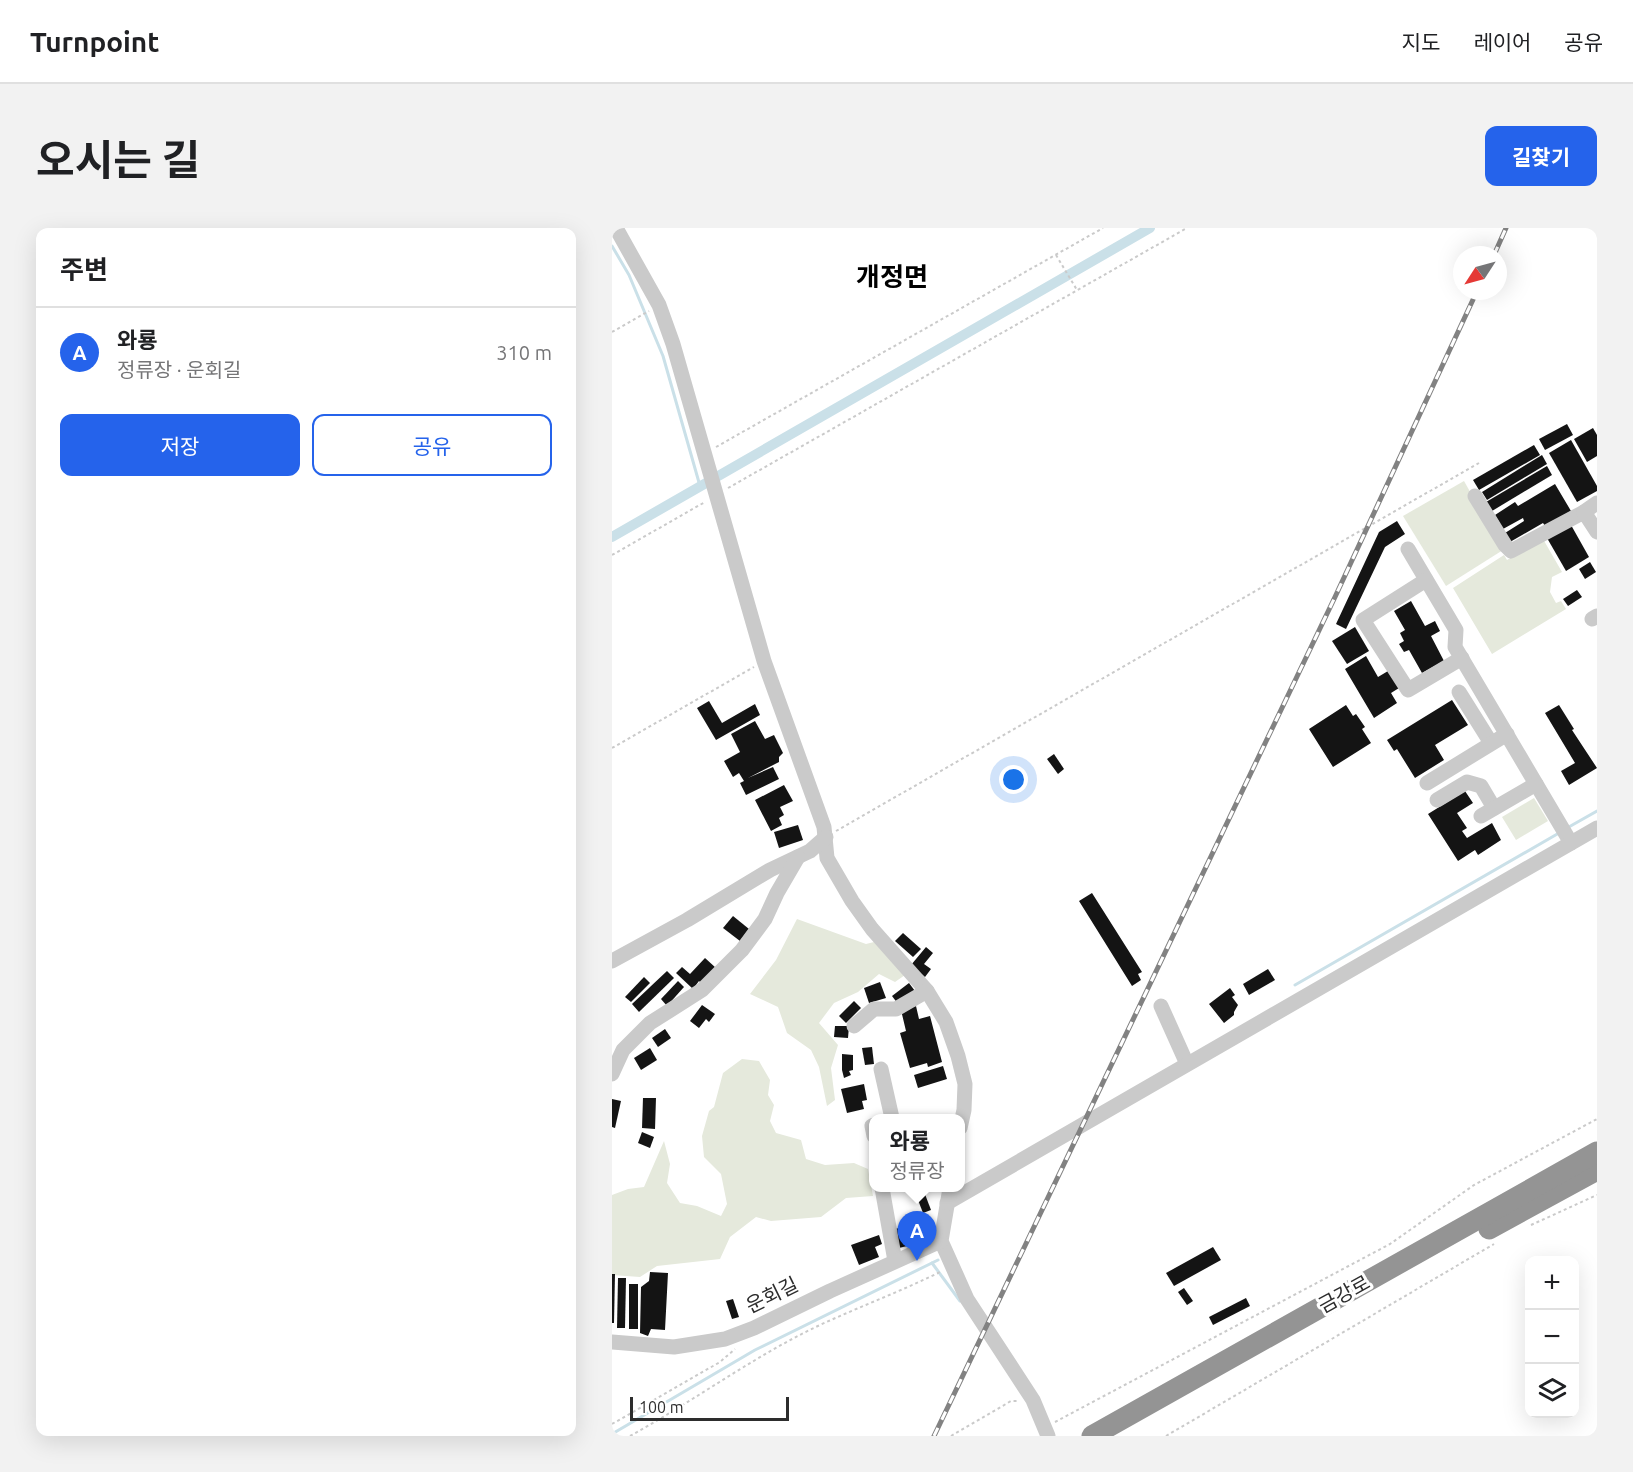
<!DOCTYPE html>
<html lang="ko">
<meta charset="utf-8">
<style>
:root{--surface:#fff;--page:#f2f2f2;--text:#202124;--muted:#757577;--line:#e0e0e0;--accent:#2563eb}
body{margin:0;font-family:Ubuntu,"Noto Sans KR",sans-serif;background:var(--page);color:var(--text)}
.controls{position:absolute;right:18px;bottom:18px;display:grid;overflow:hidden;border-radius:12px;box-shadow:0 6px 24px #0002}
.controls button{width:54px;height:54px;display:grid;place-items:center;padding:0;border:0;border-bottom:2px solid var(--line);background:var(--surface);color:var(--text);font:30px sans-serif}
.compass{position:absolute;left:841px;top:18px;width:54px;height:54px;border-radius:50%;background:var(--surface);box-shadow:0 6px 24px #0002;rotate:234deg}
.scale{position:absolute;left:18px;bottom:15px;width:159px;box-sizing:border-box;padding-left:6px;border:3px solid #2d2d2d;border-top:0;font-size:16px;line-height:21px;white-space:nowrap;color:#2d2d2d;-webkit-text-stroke:4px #fff;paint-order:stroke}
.you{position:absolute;left:402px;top:552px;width:21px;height:21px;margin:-15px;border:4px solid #fff;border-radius:50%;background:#1a73e8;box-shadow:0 0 0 9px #1a73e833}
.badge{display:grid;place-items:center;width:39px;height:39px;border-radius:50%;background:var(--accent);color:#fff;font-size:20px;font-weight:700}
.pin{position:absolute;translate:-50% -50px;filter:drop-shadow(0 2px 3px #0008)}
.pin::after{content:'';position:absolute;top:32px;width:21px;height:18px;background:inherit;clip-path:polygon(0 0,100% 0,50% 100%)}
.popup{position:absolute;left:257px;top:886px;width:96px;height:78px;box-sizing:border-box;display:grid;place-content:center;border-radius:12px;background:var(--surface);filter:drop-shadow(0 2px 4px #0005);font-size:20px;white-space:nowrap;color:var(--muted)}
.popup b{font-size:22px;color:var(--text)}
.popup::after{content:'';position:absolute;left:50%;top:100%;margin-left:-12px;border:12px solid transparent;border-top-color:var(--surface)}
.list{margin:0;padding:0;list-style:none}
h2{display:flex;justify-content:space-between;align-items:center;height:78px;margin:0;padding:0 24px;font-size:26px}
h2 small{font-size:20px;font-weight:400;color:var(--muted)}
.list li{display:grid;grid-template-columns:39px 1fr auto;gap:18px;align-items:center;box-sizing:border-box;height:90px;padding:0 24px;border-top:2px solid var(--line)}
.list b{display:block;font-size:22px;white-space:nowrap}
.list p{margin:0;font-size:20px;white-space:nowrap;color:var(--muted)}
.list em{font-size:20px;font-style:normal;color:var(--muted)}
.actions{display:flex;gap:12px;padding:18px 24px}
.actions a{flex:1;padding:14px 0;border:2px solid var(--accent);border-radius:12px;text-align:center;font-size:21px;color:var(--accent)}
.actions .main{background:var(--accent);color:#fff}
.icon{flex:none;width:33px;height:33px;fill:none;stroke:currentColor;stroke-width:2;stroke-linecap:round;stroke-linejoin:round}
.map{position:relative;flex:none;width:985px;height:1208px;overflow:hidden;border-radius:12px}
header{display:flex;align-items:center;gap:36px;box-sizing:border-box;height:84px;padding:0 30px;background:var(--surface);border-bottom:2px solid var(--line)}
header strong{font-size:28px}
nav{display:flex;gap:33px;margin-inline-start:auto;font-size:21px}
.intro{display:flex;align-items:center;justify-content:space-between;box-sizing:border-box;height:144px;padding:0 36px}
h1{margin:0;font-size:42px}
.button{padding:15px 27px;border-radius:12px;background:var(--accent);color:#fff;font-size:21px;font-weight:700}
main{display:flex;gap:36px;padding:0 36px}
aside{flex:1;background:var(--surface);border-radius:12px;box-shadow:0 6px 24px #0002}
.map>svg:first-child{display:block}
.green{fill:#e5e9dc}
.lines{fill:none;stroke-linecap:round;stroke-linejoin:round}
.stream{stroke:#cae0e8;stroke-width:3}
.canal{stroke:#cae0e8;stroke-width:10}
.building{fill:#141414}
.path{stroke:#cacaca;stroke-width:2;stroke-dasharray:3 3;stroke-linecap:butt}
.minor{stroke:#cacaca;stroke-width:15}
.highway{stroke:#949494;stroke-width:21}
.rail-casing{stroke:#828282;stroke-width:5}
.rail{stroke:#fff;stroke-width:3;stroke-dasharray:9;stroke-linecap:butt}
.labels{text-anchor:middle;stroke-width:6;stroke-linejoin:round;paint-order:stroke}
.street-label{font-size:20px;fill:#2d2d2d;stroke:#fff}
.district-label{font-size:26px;font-weight:bold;fill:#000;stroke:#fff}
</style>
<header>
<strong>Turnpoint</strong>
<nav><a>지도</a><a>레이어</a><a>공유</a></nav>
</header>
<div class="intro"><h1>오시는 길</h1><a class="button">길찾기</a></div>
<main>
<aside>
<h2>주변<small></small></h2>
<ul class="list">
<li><span class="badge">A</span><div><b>와룡</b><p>정류장 · 운회길</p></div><em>310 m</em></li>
</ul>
<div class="actions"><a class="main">저장</a><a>공유</a></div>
</aside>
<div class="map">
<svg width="985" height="1208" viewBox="0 0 985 1208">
<rect width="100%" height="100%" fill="#fff"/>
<!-- green -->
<g class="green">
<path d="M852,253L891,322L834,358L791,288Z"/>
<path d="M931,311L950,344L940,349L938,364L944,375L949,373L954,381L880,426L841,360L892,327L895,332Z"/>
<path d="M922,570L936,593L904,612L890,589Z"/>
<path d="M185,691L254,716L262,714L293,747L283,754L267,746L246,764L222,775L207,795L226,817L219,840L223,872L215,878L207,839L199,822L175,805L166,779L138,766L164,732Z"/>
<path d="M130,831L147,833L158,852L156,867L162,877L158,893L164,905L189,912L194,931L213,937L242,935L256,941L261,968L234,970L209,989L159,993L144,989L118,1009L108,1031L45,1038L28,1049L0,1047V967L16,961L32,959L52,913L58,936L55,955L68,975L85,978L109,988L115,976L109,946L92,929L90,908L97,883L102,879L111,845Z"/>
</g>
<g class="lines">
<!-- stream -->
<g class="stream">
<path d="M0,18L17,47L51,128L88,258"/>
<path d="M955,600L985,583"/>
<path d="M683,757L947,605"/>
<path d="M320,1035L348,1073"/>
<path d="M0,1206L143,1122L326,1032"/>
</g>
<!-- canal -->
<path class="canal" d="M0,309L538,0"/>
</g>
<!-- building -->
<g class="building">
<path d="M955,196L961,207L933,222L927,211Z"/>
<path d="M981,200L985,207V228L975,234L962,211Z"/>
<path d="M959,212L985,258V263L965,274L937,225Z"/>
<path d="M922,217L928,227L867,262L861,252Z"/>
<path d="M930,227L935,236L875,272L870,264Z"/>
<path d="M935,238L940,247L880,283L874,274Z"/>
<path d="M943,256L959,283L933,298L931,295L898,314L893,305L912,293L911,290L891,301L883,287L903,274L906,278Z"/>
<path d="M785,293L793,306L773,319L734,401L724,396L767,304Z"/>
<path d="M959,297L977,329L954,343L935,310Z"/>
<path d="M978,334L984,344L973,351L967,341Z"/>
<path d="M965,362L970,369L956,378L951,371Z"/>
<path d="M799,373L813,398L823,393L828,403L819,408L832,433L810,445L797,422L792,424L787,416L792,413L788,405L793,402L782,383Z"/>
<path d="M743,399L757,423L735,436L720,413Z"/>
<path d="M754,428L766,449L776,443L787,460L779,465L785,475L762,490L733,441Z"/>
<path d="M840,472L856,497L823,517L832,532L803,550L785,521L782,523L775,512Z"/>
<path d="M97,473L110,495L143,476L148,487L104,512L85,480Z"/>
<path d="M734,477L741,488L744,486L753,499L750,501L759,515L721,539L697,501Z"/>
<path d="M947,477L962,501L960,502L985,540L957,557L949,543L963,535L933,485Z"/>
<path d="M143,493L153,511L162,507L171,525L167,529V534L136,550L161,539L167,551L134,567L128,555L132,553L127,545L121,549L112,533L128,524L119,506Z"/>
<path d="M442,526L452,541L446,546L435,531Z"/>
<path d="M172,557L181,573L168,579L172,587L167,590L170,597L159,603L143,572Z"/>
<path d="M853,563L861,575L845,585L855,600L850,603L855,610L880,595L889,612L866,627L863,622L846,633L816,586Z"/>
<path d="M186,597L191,612L167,620L162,604Z"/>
<path d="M480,665L530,744L526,746L529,752L520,758L467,673Z"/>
<path d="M121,688L137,701L128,713L111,700Z"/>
<path d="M291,705L309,721L301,729L283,713Z"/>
<path d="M314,719L321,725L312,736L319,741L313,749L299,737Z"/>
<path d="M93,730L104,740L89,755L87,753L81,761L64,745L70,739L78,746Z"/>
<path d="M656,741L663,752L637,767L631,756Z"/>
<path d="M55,743L62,750L27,784L20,776Z"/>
<path d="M32,749L38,755L19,774L13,769Z"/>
<path d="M66,753L72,759L55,778L49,771Z"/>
<path d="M268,754L274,770L257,775L252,760Z"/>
<path d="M297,755L303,763L286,776L280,768Z"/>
<path d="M618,760L623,767L620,769L626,777L622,784V787L612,795L597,776Z"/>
<path d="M242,773L249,780L234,795L227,788Z"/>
<path d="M90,777L103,786L97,794L94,791L87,800L78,793Z"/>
<path d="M304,778L307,791L318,788L330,834L316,839L315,835L298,840L288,805L294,803L289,782Z"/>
<path d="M223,798H237L236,810L222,809Z"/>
<path d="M53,801L59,810L46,819L40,810Z"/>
<path d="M260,819L262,836L253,837L250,820Z"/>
<path d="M38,820L45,832L29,842L22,830Z"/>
<path d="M230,826L241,827V842L237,843L239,847L232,850L230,842Z"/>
<path d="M331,838L335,851L306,860L302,847Z"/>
<path d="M252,856L255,872L250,873L252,881L235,885L229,861Z"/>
<path d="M31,870H44L43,901L30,900Z"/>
<path d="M0,871L9,873L3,900L0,899Z"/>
<path d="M30,904L42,909L38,920L26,915Z"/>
<path d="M311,961L319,982L311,985L303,964Z"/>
<path d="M291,999L295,1018L287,1020L283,1001Z"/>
<path d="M267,1007L270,1016L263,1019L267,1029L247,1037L239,1017Z"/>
<path d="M601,1019L609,1032L562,1058L554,1045Z"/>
<path d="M38,1044L56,1045L53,1102L39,1101L36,1108L28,1105L29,1059L37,1053Z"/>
<path d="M0,1046H3L2,1095H0Z"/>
<path d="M6,1050H14L13,1100H5Z"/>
<rect x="17" y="1056" width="9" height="45"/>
<path d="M572,1060L581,1073L575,1077L566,1064Z"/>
<path d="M634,1070L638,1078L601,1097L597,1089Z"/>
<path d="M121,1071L127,1089L120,1091L114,1073Z"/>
</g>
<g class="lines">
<!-- path -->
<g class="path">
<path d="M444,27L465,62"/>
<path d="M0,104L37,83"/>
<path d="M104,219L491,0"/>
<path d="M116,260L575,0"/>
<path d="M0,327L93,274"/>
<path d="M0,520L142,439"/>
<path d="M224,603L867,235"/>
<path d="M919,997L985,967"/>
<path d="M443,1194L778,1016L862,957L985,891"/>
<path d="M0,1196L108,1134L123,1121"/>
<path d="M18,1208C82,1173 142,1128 208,1097C249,1078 290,1063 330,1043"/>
<path d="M339,1208L399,1173H406"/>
<path d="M554,1208L882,1016"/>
</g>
<!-- minor -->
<g class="minor">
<path d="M4,0L47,77L61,116L152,433L212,599L215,630L240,673L260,701L315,763L334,794L346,828L353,856L352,882L348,900"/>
<path d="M863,268L893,317L899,323L972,284L985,304"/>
<path d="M972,284L985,275"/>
<path d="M796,321L844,402L843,419L959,615"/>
<path d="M814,352L751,392L796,462L850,430"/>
<path d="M980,391L985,388"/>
<path d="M847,464L879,515"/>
<path d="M815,555L895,506"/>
<path d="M825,572L855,554L869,558L882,580"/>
<path d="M869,588L924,556"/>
<path d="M0,733L75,692L158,642L198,623L214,609"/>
<path d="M549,778L575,836"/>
<path d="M242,798L262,781H284L315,763"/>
<path d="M269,841L280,890"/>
<path d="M0,846L11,822L38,795L90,762L130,722L153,691L165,665L186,629"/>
<path d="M262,897L260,898L262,908"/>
<path d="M270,960L283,1033"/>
<path d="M338,960L329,1013L334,1024L355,1071L421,1172L436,1208"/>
<path d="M335,975L985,600"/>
<path d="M0,1114L62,1119L113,1111L142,1100L218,1063L329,1013"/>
</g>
<!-- highway -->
<g class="highway">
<path d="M877,1001L985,942"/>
<path d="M480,1208L985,924"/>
</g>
<defs>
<g id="rail">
<path d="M882,27L894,0"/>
<path d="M322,1208L723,369L865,63"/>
</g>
</defs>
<!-- rail casing -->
<use href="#rail" class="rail-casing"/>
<!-- rail -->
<use href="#rail" class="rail"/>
</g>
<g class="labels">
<!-- street labels -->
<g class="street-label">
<text transform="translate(732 1066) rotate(-29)" y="7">금강로</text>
<text transform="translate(160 1067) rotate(-26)" y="7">운회길</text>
</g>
<!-- district labels -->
<g class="district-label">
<text x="280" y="58">개정면</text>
</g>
</g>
</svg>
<div class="controls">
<button>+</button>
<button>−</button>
<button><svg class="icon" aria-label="layers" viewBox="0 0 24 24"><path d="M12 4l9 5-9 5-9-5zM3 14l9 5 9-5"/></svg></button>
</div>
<svg class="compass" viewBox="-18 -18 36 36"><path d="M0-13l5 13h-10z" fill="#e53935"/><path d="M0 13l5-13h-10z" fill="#757577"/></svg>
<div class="scale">100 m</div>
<div class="you"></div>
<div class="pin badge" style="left:305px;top:1033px">A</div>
<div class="popup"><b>와룡</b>정류장</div>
</div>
</main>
